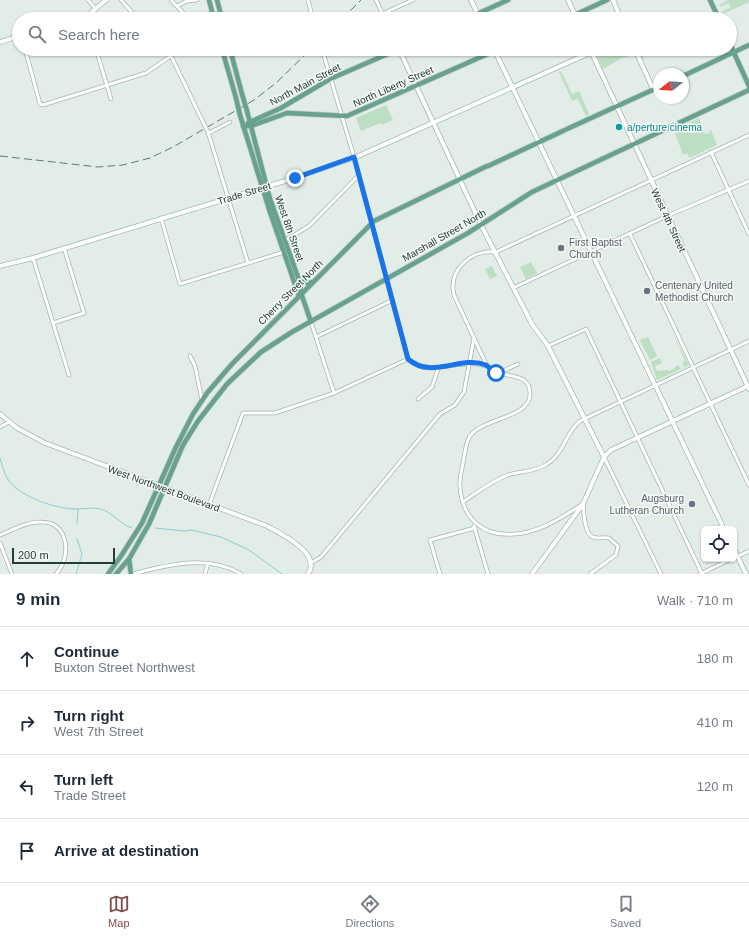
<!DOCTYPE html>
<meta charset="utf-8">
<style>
:root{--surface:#fff;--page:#f6f6f7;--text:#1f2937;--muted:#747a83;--line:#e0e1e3;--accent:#7e4d48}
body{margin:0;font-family:Helvetica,sans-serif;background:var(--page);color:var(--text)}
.controls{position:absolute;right:12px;bottom:12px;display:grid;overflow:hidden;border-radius:6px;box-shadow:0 1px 3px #0004}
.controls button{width:36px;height:36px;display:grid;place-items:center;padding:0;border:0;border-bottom:1px solid var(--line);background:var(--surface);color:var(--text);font:20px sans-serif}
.compass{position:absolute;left:653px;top:68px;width:36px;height:36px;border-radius:50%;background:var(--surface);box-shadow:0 1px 3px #0004;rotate:253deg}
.scale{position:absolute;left:12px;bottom:10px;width:103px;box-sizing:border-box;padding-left:4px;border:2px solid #223e35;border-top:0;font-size:11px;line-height:14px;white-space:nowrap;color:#223e35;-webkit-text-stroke:3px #f4f9f6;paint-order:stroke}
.stop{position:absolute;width:12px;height:12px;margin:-9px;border:3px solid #1a73e8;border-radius:50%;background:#fff}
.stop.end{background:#1a73e8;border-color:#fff;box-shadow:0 1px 4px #0008}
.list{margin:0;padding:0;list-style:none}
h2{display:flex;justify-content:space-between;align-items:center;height:52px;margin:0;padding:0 16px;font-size:17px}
h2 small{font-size:13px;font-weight:400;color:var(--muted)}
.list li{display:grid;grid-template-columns:26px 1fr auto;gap:12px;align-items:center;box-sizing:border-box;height:64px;padding:0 16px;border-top:1px solid var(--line)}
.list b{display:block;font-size:15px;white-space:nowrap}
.list p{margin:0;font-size:13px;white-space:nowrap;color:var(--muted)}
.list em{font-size:13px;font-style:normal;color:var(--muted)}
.icon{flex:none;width:22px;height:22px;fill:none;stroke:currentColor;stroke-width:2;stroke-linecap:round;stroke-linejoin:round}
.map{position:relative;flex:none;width:749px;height:574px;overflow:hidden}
.search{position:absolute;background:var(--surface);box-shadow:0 1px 3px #0004;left:12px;right:12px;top:12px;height:44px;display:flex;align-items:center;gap:10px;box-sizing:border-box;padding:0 14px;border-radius:22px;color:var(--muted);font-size:15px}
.sheet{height:308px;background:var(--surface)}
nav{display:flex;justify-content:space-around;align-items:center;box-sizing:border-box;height:56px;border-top:1px solid var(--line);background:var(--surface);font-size:11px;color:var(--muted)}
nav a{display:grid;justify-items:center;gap:2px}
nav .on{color:var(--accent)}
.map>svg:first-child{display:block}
.green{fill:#bcdec3}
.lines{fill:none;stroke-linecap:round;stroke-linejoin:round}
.stream{stroke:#8bcbd2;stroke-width:1}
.street-casing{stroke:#a5b5af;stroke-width:4.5}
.secondary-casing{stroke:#a1b9af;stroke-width:5.5}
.primary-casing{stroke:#c1c9c6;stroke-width:6}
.street{stroke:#fff;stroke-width:3}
.secondary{stroke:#fff;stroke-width:4}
.primary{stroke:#67a290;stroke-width:4.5}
.rail{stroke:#5d7a70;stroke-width:1;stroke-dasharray:8 4;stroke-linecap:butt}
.street-bridge-casing{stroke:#a5b5af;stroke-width:4.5;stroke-linecap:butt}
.primary-bridge-casing{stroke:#c1c9c6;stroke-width:6;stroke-linecap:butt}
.street-bridge{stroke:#fff;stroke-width:3}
.primary-bridge{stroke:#67a290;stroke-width:4.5}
.route{stroke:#1a73e8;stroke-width:5}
.culture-dot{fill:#0f9aa8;stroke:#f4f9f6;stroke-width:1.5}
.worship-dot{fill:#6b7280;stroke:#f4f9f6;stroke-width:1.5}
.labels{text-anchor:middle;stroke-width:3;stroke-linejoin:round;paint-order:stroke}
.street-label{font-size:10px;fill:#223e35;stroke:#f4f9f6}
.culture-label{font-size:10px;fill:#0d838f;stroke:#f4f9f6;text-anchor:start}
.worship-label{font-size:10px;fill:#5b616d;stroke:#f4f9f6;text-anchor:start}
</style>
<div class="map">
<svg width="749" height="574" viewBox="0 0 749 574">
<rect width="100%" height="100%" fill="#e3ede8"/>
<!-- green -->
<g class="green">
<path d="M728,0H749V2L723,14L722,11L731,7L729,3L720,7L719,5Z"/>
<path d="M594,49H631L634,55L622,58L603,69Z"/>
<path d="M561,71L572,94L579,91L589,114L586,116L578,99L572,101L559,72Z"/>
<path d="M386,105L393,120L382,125L380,123L361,131L356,118Z"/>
<path d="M699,118L705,134L710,133L709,130H711L717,145L689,158L687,153L683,155L674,130Z"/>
<path d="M531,262L537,273L526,279L520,267Z"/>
<path d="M492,266L497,276L490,279L485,269Z"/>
<path d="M673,334L689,365L684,367L682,363L685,361Z"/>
<path d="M648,337L657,356L650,360L640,340Z"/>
<path d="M660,358L662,363L655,366L657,371L668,370L670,371L678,365L681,369L657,380L651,362Z"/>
</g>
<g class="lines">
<!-- stream -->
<g class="stream">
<path d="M0,458C2,465 4,474 9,481C21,497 56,509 76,509C84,509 93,507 100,509C113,512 119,524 132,528"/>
<path d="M77,524L78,509"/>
<path d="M155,528L184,531L191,530L221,537L249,550L282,574"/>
<path d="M76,574L82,554L77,539"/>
</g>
<defs>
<g id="street">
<path d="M88,0L96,9"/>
<path d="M121,0L138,19"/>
<path d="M171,0L189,19"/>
<path d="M308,0L313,19"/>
<path d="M376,0L385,19"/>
<path d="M177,6L187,1L197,0"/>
<path d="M382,14L413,0"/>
<path d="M25,49L40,104L43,105L146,73L181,49"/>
<path d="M96,49L111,99"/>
<path d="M165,49L172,58L204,124"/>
<path d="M322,49L354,157L408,359"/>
<path d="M638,56L654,49"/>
<path d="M208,132L248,263"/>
<path d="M209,133L230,122"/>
<path d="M711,152L749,234"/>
<path d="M161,218L180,284L284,252"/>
<path d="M630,234L749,485"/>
<path d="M284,241L309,226L359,175"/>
<path d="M33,258L69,375"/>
<path d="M513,288L667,216L749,181"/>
<path d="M311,322L334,393"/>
<path d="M53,323L84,313L64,248"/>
<path d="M316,337L393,300"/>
<path d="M548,346L586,329L702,574"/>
<path d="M190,356L195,366L202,400"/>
<path d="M408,359C427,375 447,364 468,364C474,363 481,365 487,366"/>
<path d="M501,374L503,371L518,364"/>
<path d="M418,399L432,387L438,369"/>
<path d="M0,427L9,422"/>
<path d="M604,457L661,574"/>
<path d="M463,502C478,492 491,481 508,475C521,471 535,472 547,464C564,454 565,433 580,421L749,341"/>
<path d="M209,505L243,413H275L334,393L408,359"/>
<path d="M474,526L488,574"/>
<path d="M0,535C13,530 27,521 42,522C69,522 72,557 56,574"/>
<path d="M0,543L12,574"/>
<path d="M734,558L749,551"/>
<path d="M311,563L321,557L440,414L455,405L464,392L474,338"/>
<path d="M133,574C167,565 208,554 241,574"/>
<path d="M205,574L208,563"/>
<path d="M440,574L430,540L475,528"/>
<path d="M590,574L616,555L618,546L609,538C604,537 597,539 593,537C584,534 584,512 583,504C562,517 540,533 514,534C483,537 462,518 460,487C459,479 462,470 463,463C465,454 465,444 470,436C483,418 529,418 530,395C531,369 501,381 487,366L454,295C448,269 472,249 496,252L749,135"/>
<path d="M700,574L731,559"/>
</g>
<g id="secondary">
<path d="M471,0L480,19"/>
<path d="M568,0L577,19"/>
<path d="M613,0L621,19"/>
<path d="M80,19L86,17L106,0"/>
<path d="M0,42L19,36"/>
<path d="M399,49L481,225L532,324L548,346L604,457"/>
<path d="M494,49L724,529"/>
<path d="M590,49L749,389"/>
<path d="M635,49L653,89"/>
<path d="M0,266L33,258L285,181L356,157L592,52"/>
<path d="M0,414L17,428L45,443L267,526C281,534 322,553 308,574"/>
<path d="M734,549L746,574"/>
<path d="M532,574L583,504L604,457L611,450L748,386"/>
</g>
<g id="primary">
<path d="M209,0L214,19"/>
<path d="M217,0L222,19"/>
<path d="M710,0L719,19"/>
<path d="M466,19L508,0"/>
<path d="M566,19L607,0"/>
<path d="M730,44L749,86"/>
<path d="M222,49L236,98"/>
<path d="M230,49L242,94"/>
<path d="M683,76L749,45"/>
<path d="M247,111L270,199L299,280L301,293L311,322"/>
<path d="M240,115L270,212L299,296"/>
<path d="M248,123L281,108L330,79L399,49"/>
<path d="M243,126H251L287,113L347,116L499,49"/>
<path d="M567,129L659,87"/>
<path d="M488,166L565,130"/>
<path d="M299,280L307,283L313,282"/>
<path d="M129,559L131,574"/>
<path d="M108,574L121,556L142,523L176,447L193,414L207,393L232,364L374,221L487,166"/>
<path d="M116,574L129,559L149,524L183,445L198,421L227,384L261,352L292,332L468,233L532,192L749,90"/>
</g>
</defs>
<!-- street casing -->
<use href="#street" class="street-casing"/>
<!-- secondary casing -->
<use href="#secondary" class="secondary-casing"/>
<!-- primary casing -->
<use href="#primary" class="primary-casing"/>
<!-- street -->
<use href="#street" class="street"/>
<!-- secondary -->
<use href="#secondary" class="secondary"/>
<!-- primary -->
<use href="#primary" class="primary"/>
<!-- rail -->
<g class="rail">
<path d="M342,19L361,0"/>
<path d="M0,156L98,167L123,165L150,158L173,147L254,100L276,83L311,49"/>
</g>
<defs>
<path id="street-bridge" d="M204,124L208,132"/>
<g id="primary-bridge">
<path d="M242,94L247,111"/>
<path d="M236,98L240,115"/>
</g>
</defs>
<!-- street-bridge casing -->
<use href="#street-bridge" class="street-bridge-casing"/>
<!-- primary-bridge casing -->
<use href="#primary-bridge" class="primary-bridge-casing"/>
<!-- street-bridge -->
<use href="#street-bridge" class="street-bridge"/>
<!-- primary-bridge -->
<use href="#primary-bridge" class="primary-bridge"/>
</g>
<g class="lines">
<!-- route -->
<path class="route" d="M295,178L354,157L408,359C432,380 460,355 486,365C489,367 492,371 496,373"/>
</g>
<!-- markers -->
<circle class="culture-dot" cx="619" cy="127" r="4"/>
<g class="worship-dot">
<circle cx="561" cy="248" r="4"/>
<circle cx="647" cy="291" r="4"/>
<circle cx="692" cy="504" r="4"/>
</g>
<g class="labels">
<!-- street labels -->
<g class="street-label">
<text transform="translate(305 84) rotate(-28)" y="4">North Main Street</text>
<text transform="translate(393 86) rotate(-24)" y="4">North Liberty Street</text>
<text transform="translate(244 193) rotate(-17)" y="4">Trade Street</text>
<text transform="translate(669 220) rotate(65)" y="4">West 4th Street</text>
<text transform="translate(290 228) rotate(71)" y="4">West 8th Street</text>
<text transform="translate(444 235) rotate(-30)" y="4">Marshall Street North</text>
<text transform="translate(290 292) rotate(-45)" y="4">Cherry Street North</text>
<text transform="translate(164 488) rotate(20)" y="4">West Northwest Boulevard</text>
</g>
<!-- culture labels -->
<g class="culture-label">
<text x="627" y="131">a/perture cinema</text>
</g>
<!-- worship labels -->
<g class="worship-label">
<text x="569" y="246">First Baptist<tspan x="569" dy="12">Church</tspan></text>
<text x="655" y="289">Centenary United<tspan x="655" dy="12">Methodist Church</tspan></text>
<text x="684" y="502" text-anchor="end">Augsburg<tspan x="684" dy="12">Lutheran Church</tspan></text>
</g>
</g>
</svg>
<div class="controls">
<button><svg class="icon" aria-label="locate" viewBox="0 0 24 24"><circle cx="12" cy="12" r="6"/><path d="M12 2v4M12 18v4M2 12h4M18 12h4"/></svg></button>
</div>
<svg class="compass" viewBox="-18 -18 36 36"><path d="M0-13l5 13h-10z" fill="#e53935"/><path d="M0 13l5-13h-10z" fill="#747a83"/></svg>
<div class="scale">200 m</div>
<div class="stop" style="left:496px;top:373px"></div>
<div class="stop end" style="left:295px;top:178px"></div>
<div class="search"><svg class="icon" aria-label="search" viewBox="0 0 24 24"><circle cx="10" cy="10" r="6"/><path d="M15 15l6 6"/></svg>Search here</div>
</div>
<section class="sheet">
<h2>9 min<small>Walk · 710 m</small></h2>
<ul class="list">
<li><svg class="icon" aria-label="ahead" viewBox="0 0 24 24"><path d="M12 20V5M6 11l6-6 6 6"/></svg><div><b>Continue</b><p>Buxton Street Northwest</p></div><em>180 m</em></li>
<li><svg class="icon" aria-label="right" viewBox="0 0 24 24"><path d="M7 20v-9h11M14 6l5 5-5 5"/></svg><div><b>Turn right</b><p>West 7th Street</p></div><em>410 m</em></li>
<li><svg class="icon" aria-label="left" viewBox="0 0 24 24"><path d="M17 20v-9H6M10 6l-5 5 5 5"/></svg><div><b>Turn left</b><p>Trade Street</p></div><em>120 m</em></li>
<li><svg class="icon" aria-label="arrive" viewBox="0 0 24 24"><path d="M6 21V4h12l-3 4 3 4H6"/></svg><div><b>Arrive at destination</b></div></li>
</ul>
</section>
<nav>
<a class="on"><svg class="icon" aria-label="map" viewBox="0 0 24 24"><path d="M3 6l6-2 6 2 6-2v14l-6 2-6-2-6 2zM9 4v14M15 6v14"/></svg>Map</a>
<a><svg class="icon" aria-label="directions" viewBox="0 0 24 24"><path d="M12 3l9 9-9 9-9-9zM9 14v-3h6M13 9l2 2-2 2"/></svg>Directions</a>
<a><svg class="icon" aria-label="saved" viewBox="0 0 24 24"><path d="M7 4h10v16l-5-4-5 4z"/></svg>Saved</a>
</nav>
